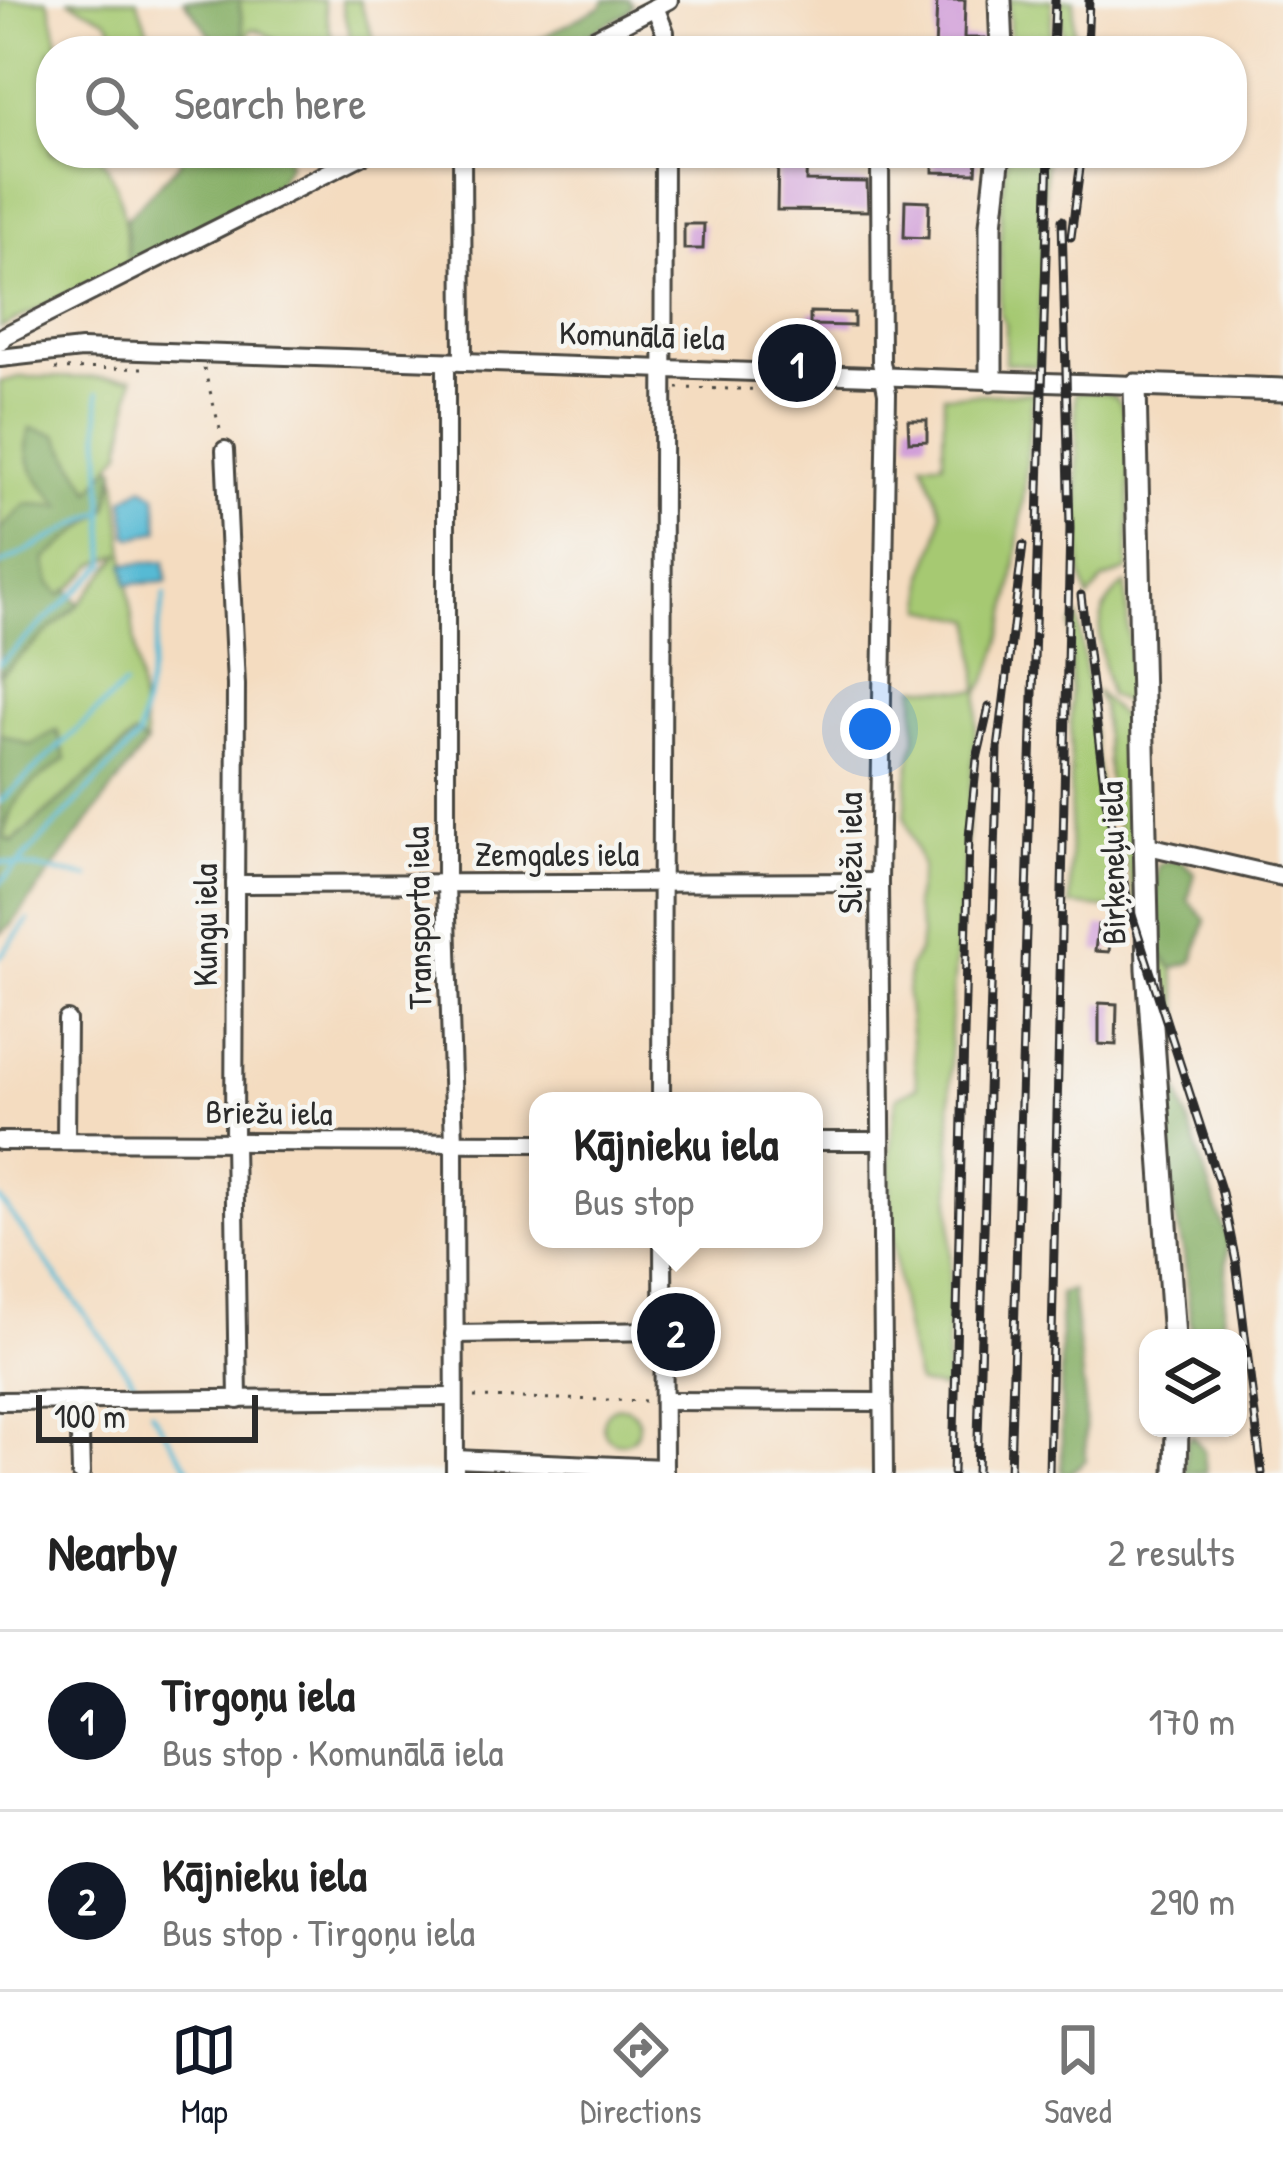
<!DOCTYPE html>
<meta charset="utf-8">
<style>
:root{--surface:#fff;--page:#f6f6f6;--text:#222;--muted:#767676;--line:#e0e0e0;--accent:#111827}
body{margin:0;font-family:"Patrick Hand",sans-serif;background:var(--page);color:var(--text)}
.controls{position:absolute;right:36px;bottom:36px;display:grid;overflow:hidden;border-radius:24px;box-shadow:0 3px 9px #0004}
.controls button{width:108px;height:108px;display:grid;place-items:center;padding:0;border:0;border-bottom:3px solid var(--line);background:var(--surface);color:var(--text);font:60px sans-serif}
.scale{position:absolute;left:36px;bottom:30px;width:222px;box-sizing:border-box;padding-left:12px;border:6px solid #2b2b2b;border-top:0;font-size:33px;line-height:42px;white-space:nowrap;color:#2b2b2b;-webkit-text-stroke:9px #f6f6f2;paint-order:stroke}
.you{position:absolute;left:870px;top:729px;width:42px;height:42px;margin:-30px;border:9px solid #fff;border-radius:50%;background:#1a73e8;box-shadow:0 0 0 18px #1a73e833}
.badge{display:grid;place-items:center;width:78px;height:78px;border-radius:50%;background:var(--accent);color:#fff;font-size:39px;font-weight:700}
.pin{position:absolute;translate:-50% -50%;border:6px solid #fff;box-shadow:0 3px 12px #0006}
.popup{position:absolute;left:529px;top:1092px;width:294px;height:156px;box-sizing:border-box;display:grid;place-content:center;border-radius:24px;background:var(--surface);filter:drop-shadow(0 3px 9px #0005);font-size:39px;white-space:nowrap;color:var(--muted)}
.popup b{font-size:45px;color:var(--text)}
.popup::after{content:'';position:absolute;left:50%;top:100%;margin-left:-24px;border:24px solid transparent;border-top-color:var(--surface)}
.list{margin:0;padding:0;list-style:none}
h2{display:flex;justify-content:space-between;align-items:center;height:156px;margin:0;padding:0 48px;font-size:51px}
h2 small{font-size:39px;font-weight:400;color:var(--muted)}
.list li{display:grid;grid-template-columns:78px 1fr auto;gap:36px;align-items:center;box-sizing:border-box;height:180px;padding:0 48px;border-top:3px solid var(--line)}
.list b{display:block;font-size:45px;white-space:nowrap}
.list p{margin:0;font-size:39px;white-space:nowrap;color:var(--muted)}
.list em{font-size:39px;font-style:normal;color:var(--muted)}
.icon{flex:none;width:66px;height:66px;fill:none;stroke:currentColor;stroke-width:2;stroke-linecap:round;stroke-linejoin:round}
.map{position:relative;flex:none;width:1283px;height:1473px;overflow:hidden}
.search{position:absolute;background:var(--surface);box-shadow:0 3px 9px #0004;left:36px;right:36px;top:36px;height:132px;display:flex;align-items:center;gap:30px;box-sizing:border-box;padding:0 42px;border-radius:48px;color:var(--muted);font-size:45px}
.sheet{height:516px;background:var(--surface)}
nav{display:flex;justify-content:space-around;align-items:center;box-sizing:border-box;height:168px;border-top:3px solid var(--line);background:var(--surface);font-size:33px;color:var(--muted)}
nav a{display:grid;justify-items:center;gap:6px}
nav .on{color:var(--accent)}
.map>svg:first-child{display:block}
.green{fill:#a6c972;stroke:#687a4e;stroke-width:3}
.forest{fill:#84ad64;stroke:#586c48;stroke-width:3}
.water{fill:#56bad4;stroke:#407280;stroke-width:3}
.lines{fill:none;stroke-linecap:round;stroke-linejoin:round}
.stream{stroke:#56bad4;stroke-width:4.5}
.building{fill:#d09cd8}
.minor-casing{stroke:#494641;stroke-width:22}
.major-casing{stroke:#494641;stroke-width:27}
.path{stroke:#494641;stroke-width:3;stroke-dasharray:3 9;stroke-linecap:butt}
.minor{stroke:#fff;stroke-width:16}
.major{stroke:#fff;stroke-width:21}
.rail-casing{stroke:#2b2b2b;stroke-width:9}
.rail{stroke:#f6f6f2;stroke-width:4.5;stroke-dasharray:14;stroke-linecap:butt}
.labels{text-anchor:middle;stroke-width:9;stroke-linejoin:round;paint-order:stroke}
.street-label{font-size:33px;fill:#2b2b2b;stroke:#f6f6f2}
</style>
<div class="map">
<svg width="1283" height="1473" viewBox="0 0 1283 1473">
<rect width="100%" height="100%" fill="#f6f6f2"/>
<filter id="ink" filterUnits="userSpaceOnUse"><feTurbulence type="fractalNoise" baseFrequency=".00833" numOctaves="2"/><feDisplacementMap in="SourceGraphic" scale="24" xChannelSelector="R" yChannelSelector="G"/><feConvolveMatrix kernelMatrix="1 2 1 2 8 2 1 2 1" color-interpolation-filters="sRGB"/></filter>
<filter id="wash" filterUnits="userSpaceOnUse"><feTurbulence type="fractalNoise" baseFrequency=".004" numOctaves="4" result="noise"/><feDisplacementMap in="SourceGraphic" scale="48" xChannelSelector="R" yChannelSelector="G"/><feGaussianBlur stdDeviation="2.7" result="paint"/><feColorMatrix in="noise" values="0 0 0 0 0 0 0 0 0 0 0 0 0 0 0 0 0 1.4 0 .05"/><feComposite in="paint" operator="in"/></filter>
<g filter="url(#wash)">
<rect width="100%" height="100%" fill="#f4dcc0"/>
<!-- green -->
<g class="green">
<path d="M0,0H47L50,5L60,51H51V153H99C123,188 126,222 128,264L0,328Z"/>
<path d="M68,0H137L155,51H129L107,20Z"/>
<path d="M239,0H323L335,51H292L261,31L251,29L245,43Z"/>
<path d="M341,0H359L378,51H353Z"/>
<path d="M1009,0H1052L1050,51H1010Z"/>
<path d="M1061,0H1074L1073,51H1063Z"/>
<path d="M1007,153H1046L1038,366L1005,363L1006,325L1000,314L1001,204Z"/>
<path d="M19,377L133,378L122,451L91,492L57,435L62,507L0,530V382Z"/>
<path d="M1075,392C1088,393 1111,389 1119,401C1136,427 1128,535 1128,570L1103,580L1088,599L1081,573Z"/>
<path d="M1033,393C1025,465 1018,639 979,692L950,1026L951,1230L946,1389L918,1384C897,1306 880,1176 897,1097L917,1087L907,995L909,967L919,951L921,933L914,905L922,867L905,817L909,767L916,738L915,687L978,691L974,620L925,609L924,575L937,541L942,512L923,462H943L944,395Z"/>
<path d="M116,473L146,744L133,737L12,842L5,839C5,820 25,769 31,746L0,734V674L79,604L122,553L96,564L62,596L50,584L45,559L108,508Z"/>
<path d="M1126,584L1131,694L1129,705L1109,695C1102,654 1086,611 1126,584Z"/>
<path d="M1078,617L1116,909L1070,905L1071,625Z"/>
<path d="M1096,691L1121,717L1132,720L1140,922L1110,792L1102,706Z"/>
<path d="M1158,951L1173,968L1186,1047L1160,990Z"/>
<circle cx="621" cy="1425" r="18"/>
</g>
<!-- forest -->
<g class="forest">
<path d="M184,0H239L245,43L250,51H222Z"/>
<path d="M604,0H628L633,5L627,13L558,51H516L602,6Z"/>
<path d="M183,153H286L289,164L274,190L128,264L126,219L179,164Z"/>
<path d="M30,428L57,435L91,491L112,464L116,469L108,508L45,559L50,584L61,595L68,589L79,604L0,674V530L26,504L61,506C37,478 20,466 30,428Z"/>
<path d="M57,730L66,759C38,780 3,800 5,839L13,842L134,736L146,744L12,924L0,934V734L31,745Z"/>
<path d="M1167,861H1181L1195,873L1188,900L1206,920L1193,962L1173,968L1158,951L1154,896L1158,865Z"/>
<path d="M1167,1057L1228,1241L1222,1338H1192L1184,1254L1172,1203L1162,1062Z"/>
<path d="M1072,1290L1085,1403L1086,1460L1070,1473H1062L1060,1294Z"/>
<path d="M1192,1435L1204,1451L1206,1473H1185L1186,1442Z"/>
</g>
<!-- water -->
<g class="water">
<path d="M143,487L156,495L159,531L133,538L128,535L124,499Z"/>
<path d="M165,561L167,582L127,584L124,564Z"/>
</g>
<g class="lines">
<!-- stream -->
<g class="stream">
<path d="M0,565L103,511"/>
<path d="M0,663L106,564L98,393"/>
<path d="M0,802L124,686"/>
<path d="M0,862L88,877"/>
<path d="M0,883L138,738L165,594"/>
<path d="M0,957L28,920"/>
<path d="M0,1199L141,1391"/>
<path d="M151,1411L192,1473"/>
</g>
</g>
<g id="blocks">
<!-- building -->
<g class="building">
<path d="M937,0H965L964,38H985V51H935Z"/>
<path d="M778,153H807L806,181L867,182L868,211L777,210Z"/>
<path d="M933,156L977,158L976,173L933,172Z"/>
<path d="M905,200L929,201L928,238L904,237Z"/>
<path d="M684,224H704L703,249H684Z"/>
<path d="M810,312L854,313V326L810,325Z"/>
<path d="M908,420H927V441L909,442Z"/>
<path d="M1098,925L1111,927L1109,952L1095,951Z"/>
<path d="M1099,1003L1117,1004L1116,1045L1099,1044Z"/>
</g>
</g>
</g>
<g filter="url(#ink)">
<use href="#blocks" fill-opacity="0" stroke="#494641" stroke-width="3"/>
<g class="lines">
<defs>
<g id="minor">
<path d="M655,7L665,32V51"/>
<path d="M570,51L669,0"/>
<path d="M462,153L463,362"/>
<path d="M880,161L881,362L887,393L879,882L884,1473"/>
<path d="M0,342L4,336L367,153"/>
<path d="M0,358L81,349L1135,385"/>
<path d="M446,362V884L454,1144L455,1473"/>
<path d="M225,450L236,685L234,1141L238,1400"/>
<path d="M1144,845L1283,877"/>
<path d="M235,884L879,882"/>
<path d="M661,1101L664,153"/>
<path d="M66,1140L67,1020"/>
<path d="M0,1141L538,1143"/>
<path d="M814,1141H881"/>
<path d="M663,1239L664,1473"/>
<path d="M454,1334L664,1331"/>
<path d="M79,1400L81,1473"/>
<path d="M0,1401L452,1397"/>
<path d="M664,1401L884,1402"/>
<path d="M455,1459L664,1468"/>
</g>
<g id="major">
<path d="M1000,0L1002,51"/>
<path d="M991,379V225L999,153"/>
<path d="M1174,1338L1148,969L1135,385L1283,390"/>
<path d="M1176,1473L1177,1428"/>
</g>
</defs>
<!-- minor casing -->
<use href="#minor" class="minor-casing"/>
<!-- major casing -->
<use href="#major" class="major-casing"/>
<!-- path -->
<g class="path">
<path d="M204,368L221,433"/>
<path d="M55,369L148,368"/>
<path d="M677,388L793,390"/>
<path d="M474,1397L650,1401"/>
</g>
<!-- minor -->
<use href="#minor" class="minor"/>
<!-- major -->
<use href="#major" class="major"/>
<defs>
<g id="rail">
<path d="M1053,51L1055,0"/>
<path d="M1087,51L1089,0"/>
<path d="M1071,237L1082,153"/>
<path d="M1081,595L1106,800L1129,906L1222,1193L1236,1262L1262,1473"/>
<path d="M953,1473L969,837L977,759L989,707"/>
<path d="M977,1473L998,749L1023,545"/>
<path d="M1010,1473L1049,153"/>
<path d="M1049,1473L1070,528L1062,220"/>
</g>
</defs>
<!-- rail casing -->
<use href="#rail" class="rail-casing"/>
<!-- rail -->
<use href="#rail" class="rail"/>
</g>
</g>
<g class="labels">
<!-- street labels -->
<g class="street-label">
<text transform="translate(642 335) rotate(2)" y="12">Komunālā iela</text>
<text transform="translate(850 853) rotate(-90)" y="12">Sliežu iela</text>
<text x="557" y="866">Zemgales iela</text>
<text transform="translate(1112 863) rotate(-91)" y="12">Birķeneļu iela</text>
<text transform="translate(418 918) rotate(-91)" y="12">Transporta iela</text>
<text transform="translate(205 925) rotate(-90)" y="12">Kungu iela</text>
<text transform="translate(269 1112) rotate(1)" y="12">Briežu iela</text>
</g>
</g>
</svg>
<div class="controls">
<button><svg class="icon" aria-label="layers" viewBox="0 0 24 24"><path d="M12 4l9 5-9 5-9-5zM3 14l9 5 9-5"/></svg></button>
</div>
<div class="scale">100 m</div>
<div class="you"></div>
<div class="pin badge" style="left:797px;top:363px">1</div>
<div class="pin badge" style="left:676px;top:1332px">2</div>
<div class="popup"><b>Kājnieku iela</b>Bus stop</div>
<div class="search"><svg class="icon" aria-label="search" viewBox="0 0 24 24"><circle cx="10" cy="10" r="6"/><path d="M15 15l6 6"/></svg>Search here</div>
</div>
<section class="sheet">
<h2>Nearby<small>2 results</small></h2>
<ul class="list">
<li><span class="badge">1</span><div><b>Tirgoņu iela</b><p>Bus stop · Komunālā iela</p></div><em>170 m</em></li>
<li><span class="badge">2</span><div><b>Kājnieku iela</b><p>Bus stop · Tirgoņu iela</p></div><em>290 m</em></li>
</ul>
</section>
<nav>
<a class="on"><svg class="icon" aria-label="map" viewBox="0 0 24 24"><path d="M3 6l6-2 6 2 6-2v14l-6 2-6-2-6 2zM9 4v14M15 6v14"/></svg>Map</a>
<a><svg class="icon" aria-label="directions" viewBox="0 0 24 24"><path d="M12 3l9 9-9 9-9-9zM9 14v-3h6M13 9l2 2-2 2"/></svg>Directions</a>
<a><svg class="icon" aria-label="saved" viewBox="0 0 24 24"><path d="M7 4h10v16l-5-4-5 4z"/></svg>Saved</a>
</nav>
